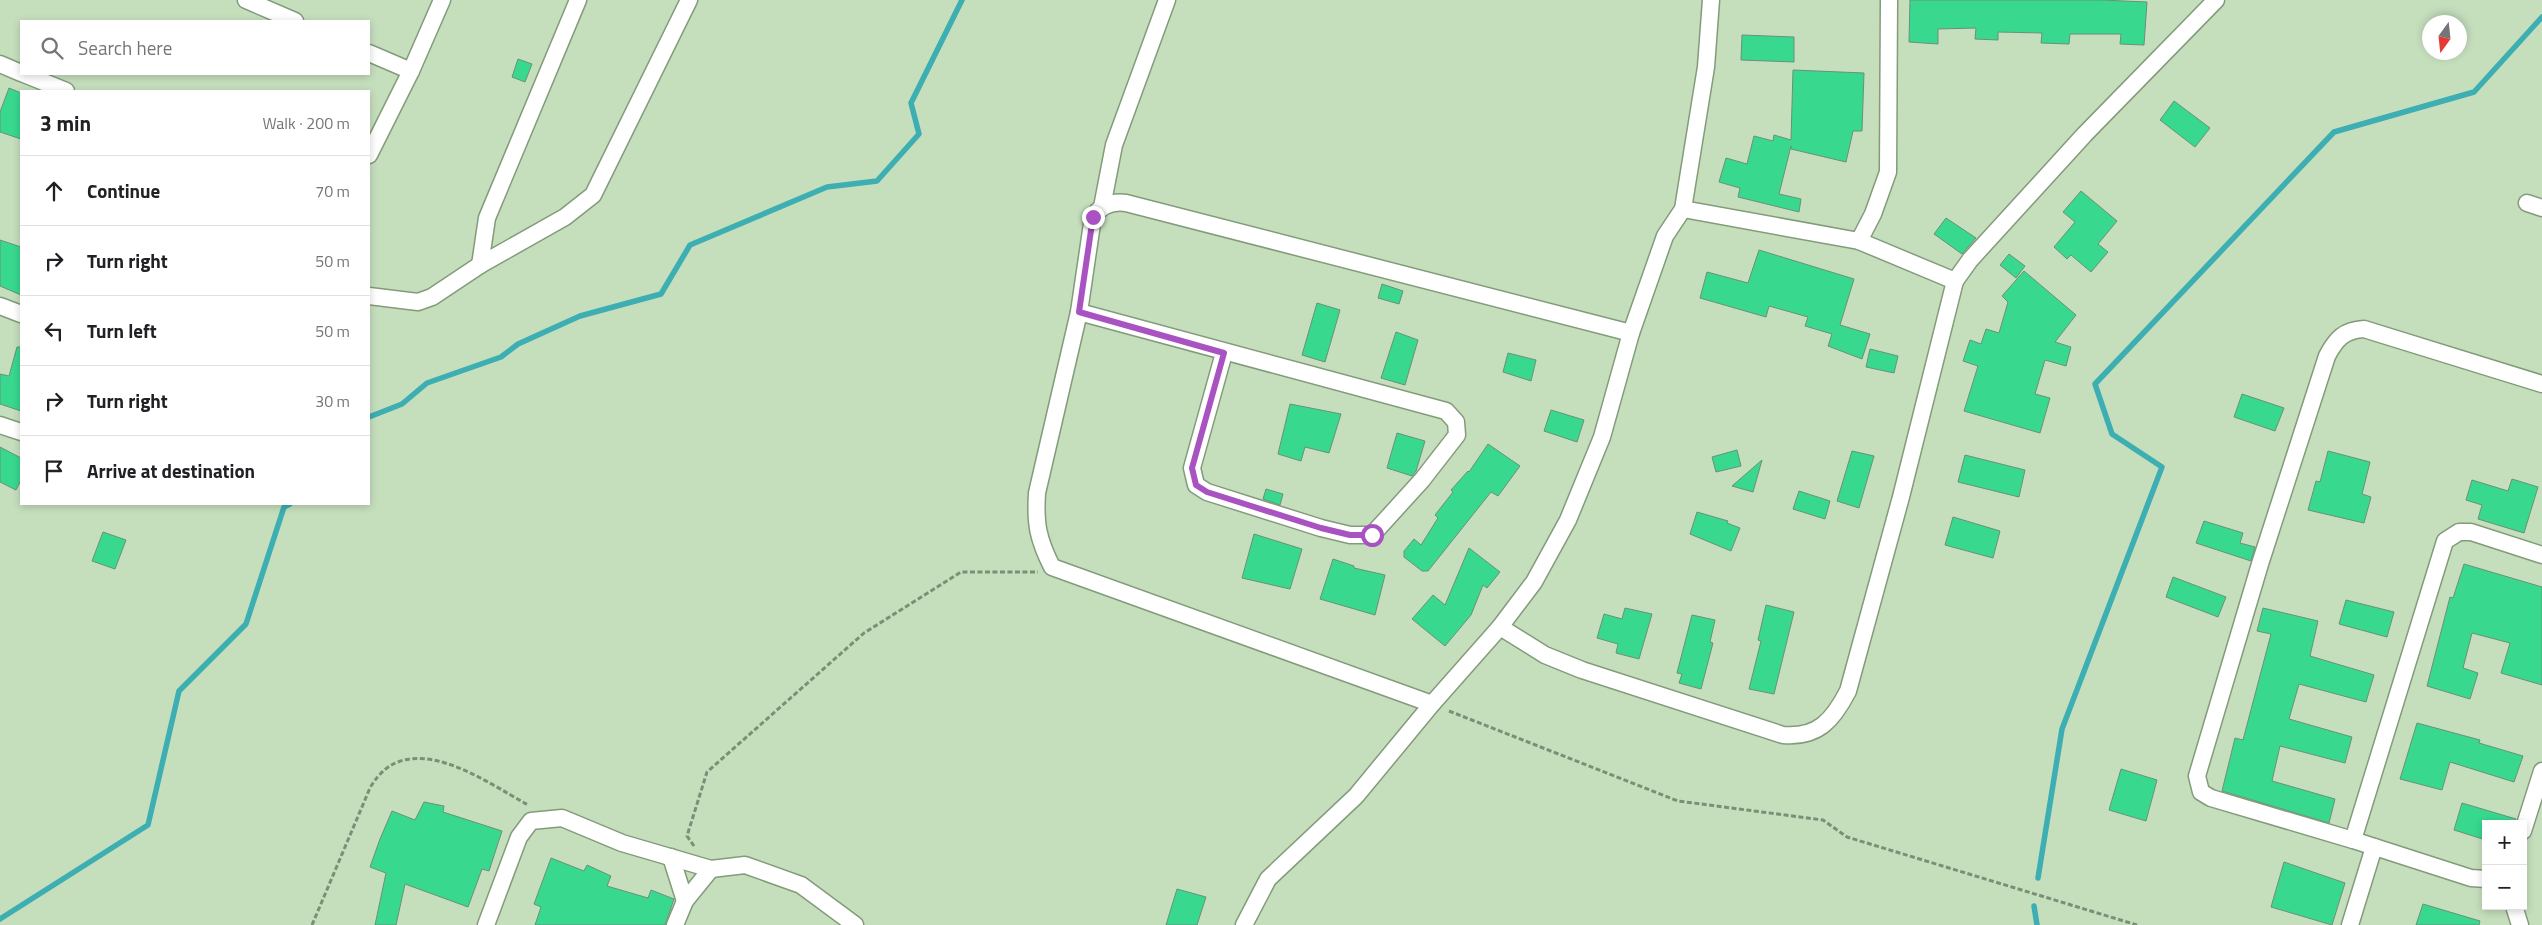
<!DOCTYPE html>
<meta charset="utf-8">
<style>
:root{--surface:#fff;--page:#f2f2f2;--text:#202124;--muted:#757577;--line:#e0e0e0}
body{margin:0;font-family:"Titillium Web",sans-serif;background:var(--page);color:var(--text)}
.controls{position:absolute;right:15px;bottom:15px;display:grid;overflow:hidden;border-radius:0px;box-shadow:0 2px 8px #0003}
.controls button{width:45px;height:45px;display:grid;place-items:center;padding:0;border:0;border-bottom:1px solid var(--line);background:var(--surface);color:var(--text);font:25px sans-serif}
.compass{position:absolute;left:2422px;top:15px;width:45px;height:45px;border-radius:50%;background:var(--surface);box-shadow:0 2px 8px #0003;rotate:195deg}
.stop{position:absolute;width:15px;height:15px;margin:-11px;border:4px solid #a853c1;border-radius:50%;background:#fff}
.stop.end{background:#a853c1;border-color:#fff;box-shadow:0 1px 5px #0008}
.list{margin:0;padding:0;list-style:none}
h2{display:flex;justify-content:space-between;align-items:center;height:65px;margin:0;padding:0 20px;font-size:21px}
h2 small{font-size:16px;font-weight:400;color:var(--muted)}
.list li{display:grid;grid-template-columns:32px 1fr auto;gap:15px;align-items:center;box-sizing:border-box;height:70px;padding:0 20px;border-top:1px solid var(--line)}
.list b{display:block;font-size:19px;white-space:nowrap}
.list em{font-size:16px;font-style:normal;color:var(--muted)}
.icon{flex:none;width:28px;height:28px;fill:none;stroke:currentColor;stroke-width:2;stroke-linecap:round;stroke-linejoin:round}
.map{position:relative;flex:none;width:2542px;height:925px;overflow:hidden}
.search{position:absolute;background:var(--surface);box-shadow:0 2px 8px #0003;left:20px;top:20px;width:350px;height:55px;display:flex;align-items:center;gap:12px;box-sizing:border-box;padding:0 18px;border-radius:0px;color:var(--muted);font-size:19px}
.panel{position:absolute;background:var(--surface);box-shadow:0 2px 8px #0003;left:20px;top:90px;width:350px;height:415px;border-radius:0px}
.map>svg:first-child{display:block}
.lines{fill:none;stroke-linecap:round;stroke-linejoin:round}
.stream{stroke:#3daeb2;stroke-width:5.5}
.building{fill:#38d88f;stroke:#6a9079}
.minor-casing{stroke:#839b7b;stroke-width:19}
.path{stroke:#7c8e76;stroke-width:3;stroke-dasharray:5 2.5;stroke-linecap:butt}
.minor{stroke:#fff;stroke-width:16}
.route{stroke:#a853c1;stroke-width:6}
</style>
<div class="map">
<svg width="2542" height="925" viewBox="0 0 2542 925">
<rect width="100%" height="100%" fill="#c5dfbd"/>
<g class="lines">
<!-- stream -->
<g class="stream">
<path d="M369,417L402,404L427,383L501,357L518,344L580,316L661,294L690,245L827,187L877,181L919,134L911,103L962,0"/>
<path d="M2038,878L2062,729L2162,467L2112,434L2095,384L2334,132L2474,92L2542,17"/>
<path d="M2034,906L2037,925"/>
<path d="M0,919L148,825L179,691L246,624L284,507L290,504"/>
</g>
</g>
<!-- building -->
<g class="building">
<path d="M1910,0H2102L2147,2L2144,45L2120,44L2121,34H2070L2069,44L2041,43L2042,33L1998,32V40L1975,39L1976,28L1938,29V44L1909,42Z"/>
<path d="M1742,35L1794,37V62L1741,60Z"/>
<path d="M518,59L532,64L525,82L512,77Z"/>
<path d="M1793,70L1864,73L1862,131H1853L1846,162L1791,149V146L1779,194L1801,199L1799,212L1738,197L1740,188L1719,182L1726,158L1747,164L1754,136L1773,141L1774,135L1791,140Z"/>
<path d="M9,88L21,93V139L0,132V112Z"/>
<path d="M2174,101L2210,128L2195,147L2160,120Z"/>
<path d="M2081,191L2117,221L2098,244L2108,252L2091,272L2071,255L2067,259L2054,247L2075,222L2063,212Z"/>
<path d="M1946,218L1976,238L1962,254L1934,234Z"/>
<path d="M0,240L21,247V295L0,286Z"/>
<path d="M1759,250L1854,279L1840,325L1870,334L1862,359L1828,346L1832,334L1805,326L1808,317L1769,306L1766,317L1700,298L1707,272L1748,283Z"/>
<path d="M2009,254L2025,266L2016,278L2000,265Z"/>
<path d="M2024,271L2076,315L2055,342L2071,347L2066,366L2045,360L2035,394L2050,398L2040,433L1964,411L1978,366L1963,361L1970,340L1981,344L1986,329L1999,333L2008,302L2002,296Z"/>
<path d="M1382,284L1403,291L1399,304L1378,298Z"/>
<path d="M1317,303L1340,310L1325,362L1302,355Z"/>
<path d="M1396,332L1418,340L1405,385L1381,378Z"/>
<path d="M17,347H21V411L0,404V374L9,376Z"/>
<path d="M1870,349L1898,356L1894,373L1866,367Z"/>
<path d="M1508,353L1536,360L1531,381L1503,372Z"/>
<path d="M2242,394L2284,408L2275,431L2234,417Z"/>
<path d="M1290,404L1341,414L1329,453L1305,447L1301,461L1278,454Z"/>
<path d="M1551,410L1584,420L1577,442L1544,431Z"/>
<path d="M1397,433L1425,441L1416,471L1412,476L1387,468Z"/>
<path d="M1488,444L1520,466L1498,496L1491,492L1428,571H1422L1404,557V551L1414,539L1421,545L1438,518L1435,515L1453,492L1451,490L1468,471L1469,472Z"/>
<path d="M0,447L21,458V480L16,490L0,482Z"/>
<path d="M1737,450L1741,466L1716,472L1712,457Z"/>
<path d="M1852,451L1874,456L1859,508L1837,501Z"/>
<path d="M2328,451L2370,462L2362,494L2371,497L2364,523L2308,510L2316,481L2320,482Z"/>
<path d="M1965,455L2025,470L2019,497L1958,482Z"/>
<path d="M1762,460L1753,492L1732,486Z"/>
<path d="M2512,479L2538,487L2524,533L2478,519L2482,505L2466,500L2472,480L2508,491Z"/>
<path d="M1266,489L1283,494L1280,505L1263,499Z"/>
<path d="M1799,491L1830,501L1825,519L1793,509Z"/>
<path d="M1697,512L1728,521L1727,523L1740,528L1731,551L1690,534Z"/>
<path d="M1953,517L2000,531L1993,558L1945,545Z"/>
<path d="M2204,521L2243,533L2240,543L2255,547L2251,561L2196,543Z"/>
<path d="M103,532L126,540L115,569L92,561Z"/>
<path d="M1254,534L1302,549L1290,589L1242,578Z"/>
<path d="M1469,548L1500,572L1487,588L1483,585L1471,615L1445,646L1412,619L1433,595L1445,605Z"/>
<path d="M1333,559L1354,566V568L1385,575L1375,615L1320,599Z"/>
<path d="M2464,564L2542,587V685L2501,673L2510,643L2472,633L2463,668L2478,673L2470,699L2427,686L2450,597L2453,598Z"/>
<path d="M2173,577L2226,597L2218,617L2166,597Z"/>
<path d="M2346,600L2394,612L2387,637L2339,624Z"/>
<path d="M1766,605L1794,612L1774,694L1749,689L1761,641L1758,640Z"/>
<path d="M1625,608L1652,614L1639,659L1616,653L1618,644L1597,638L1604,614L1622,619Z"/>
<path d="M2263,608L2318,621L2310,656L2374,675L2366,702L2299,684L2289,719L2352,737L2345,763L2280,746L2272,781L2335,799L2329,823L2222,791L2235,738L2243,740L2271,634L2257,631Z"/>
<path d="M1692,615L1715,620L1710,642L1713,643L1701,689L1679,683L1682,674L1677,673Z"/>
<path d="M2417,723L2480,740L2479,743L2523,756L2514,782L2450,762L2442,790L2400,779Z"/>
<path d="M2121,769L2157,780L2146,821L2109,810Z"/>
<path d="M424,802L444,806L443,812L502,831L489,871L482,869L468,907L405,884L396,925H375L386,873L370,867L380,839L392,811L415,820Z"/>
<path d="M2462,803L2516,819L2515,824H2486V840L2454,830Z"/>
<path d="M551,858L584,871L587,865L611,876L607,886L648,898L651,890L674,899L665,925H535L541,907L534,904Z"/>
<path d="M2284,862L2345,883L2332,925L2271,907Z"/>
<path d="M1177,889L1206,897L1197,925H1166Z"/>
<path d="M2423,904L2480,921L2479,925H2416Z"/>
</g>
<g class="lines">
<defs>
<g id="minor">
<path d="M246,0L295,21"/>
<path d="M1711,0L1706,67L1683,209L1859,241L1955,281L1970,260L2085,134L2216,0"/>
<path d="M369,53L411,71"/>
<path d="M0,64L21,73"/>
<path d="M24,74L66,91"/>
<path d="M369,155L411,71L442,0"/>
<path d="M2527,203L2542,208"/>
<path d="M1102,207L1114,145L1167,0"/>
<path d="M1859,241L1873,214L1888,172L1889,0"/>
<path d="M480,265L487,218L578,0"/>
<path d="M369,296L418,302L432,297L480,265L565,217L593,195L689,0"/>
<path d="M0,306L21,314"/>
<path d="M1079,312L1446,411L1456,422L1457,435L1422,480L1372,535H1350L1321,528L1207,492L1196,485L1192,468L1224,353"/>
<path d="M0,425L21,432"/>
<path d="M1500,627L1545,655L1582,670L1783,735C1818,738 1833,720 1848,691L1901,497L1955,281"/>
<path d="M1432,704L1052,567C1038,539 1035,524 1037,493L1079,312L1093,217C1101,205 1112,201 1126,203L1631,333"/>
<path d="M2523,831L2542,771"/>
<path d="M2353,840L2445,541L2459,532H2471L2542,555"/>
<path d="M671,857L685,901"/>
<path d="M2486,879L2471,878L2353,840L2211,798L2201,792L2197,776L2260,564L2327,356C2336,339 2344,330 2364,329L2542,384"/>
<path d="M2514,906L2520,925"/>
<path d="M486,925L519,837L531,821L562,818L622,843L711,869L745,865L801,885L855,925"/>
<path d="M675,925L685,901L711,869"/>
<path d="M1244,925L1268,879L1356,796L1432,704L1500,627L1534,582L1568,520L1602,437L1631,333L1665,236L1683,209"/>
<path d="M2350,925L2374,847"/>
</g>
</defs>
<!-- minor casing -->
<use href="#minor" class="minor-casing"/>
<!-- path -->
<g class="path">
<path d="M1449,711L1678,801L1823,820L1847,837L2137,925"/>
<path d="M694,846L687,836L707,772L864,633L961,572H1038"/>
<path d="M312,925L370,788C406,724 483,780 528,805"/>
</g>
<!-- minor -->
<use href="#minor" class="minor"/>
</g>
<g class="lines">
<!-- route -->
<path class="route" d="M1093,217L1079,312L1224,353L1192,468L1196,485L1207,492L1321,528L1350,535H1372"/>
</g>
</svg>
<div class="controls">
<button>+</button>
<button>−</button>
</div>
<svg class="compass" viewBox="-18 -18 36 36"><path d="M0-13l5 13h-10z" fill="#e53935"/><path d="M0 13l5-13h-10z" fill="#757577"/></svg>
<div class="stop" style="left:1372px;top:535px"></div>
<div class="stop end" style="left:1093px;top:217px"></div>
<div class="search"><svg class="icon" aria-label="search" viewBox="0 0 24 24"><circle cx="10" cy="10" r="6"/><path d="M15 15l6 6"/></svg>Search here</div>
<section class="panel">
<h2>3 min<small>Walk · 200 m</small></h2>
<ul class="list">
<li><svg class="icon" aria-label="ahead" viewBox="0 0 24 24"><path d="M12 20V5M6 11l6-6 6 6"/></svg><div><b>Continue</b></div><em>70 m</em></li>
<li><svg class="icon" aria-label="right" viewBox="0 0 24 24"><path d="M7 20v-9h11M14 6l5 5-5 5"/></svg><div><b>Turn right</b></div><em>50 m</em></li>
<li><svg class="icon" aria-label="left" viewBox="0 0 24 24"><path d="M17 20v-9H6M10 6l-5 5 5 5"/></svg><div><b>Turn left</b></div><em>50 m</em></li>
<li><svg class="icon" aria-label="right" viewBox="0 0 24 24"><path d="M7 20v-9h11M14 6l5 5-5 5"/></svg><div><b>Turn right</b></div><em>30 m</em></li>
<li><svg class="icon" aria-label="arrive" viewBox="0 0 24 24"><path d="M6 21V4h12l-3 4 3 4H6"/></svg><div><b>Arrive at destination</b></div></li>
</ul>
</section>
</div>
